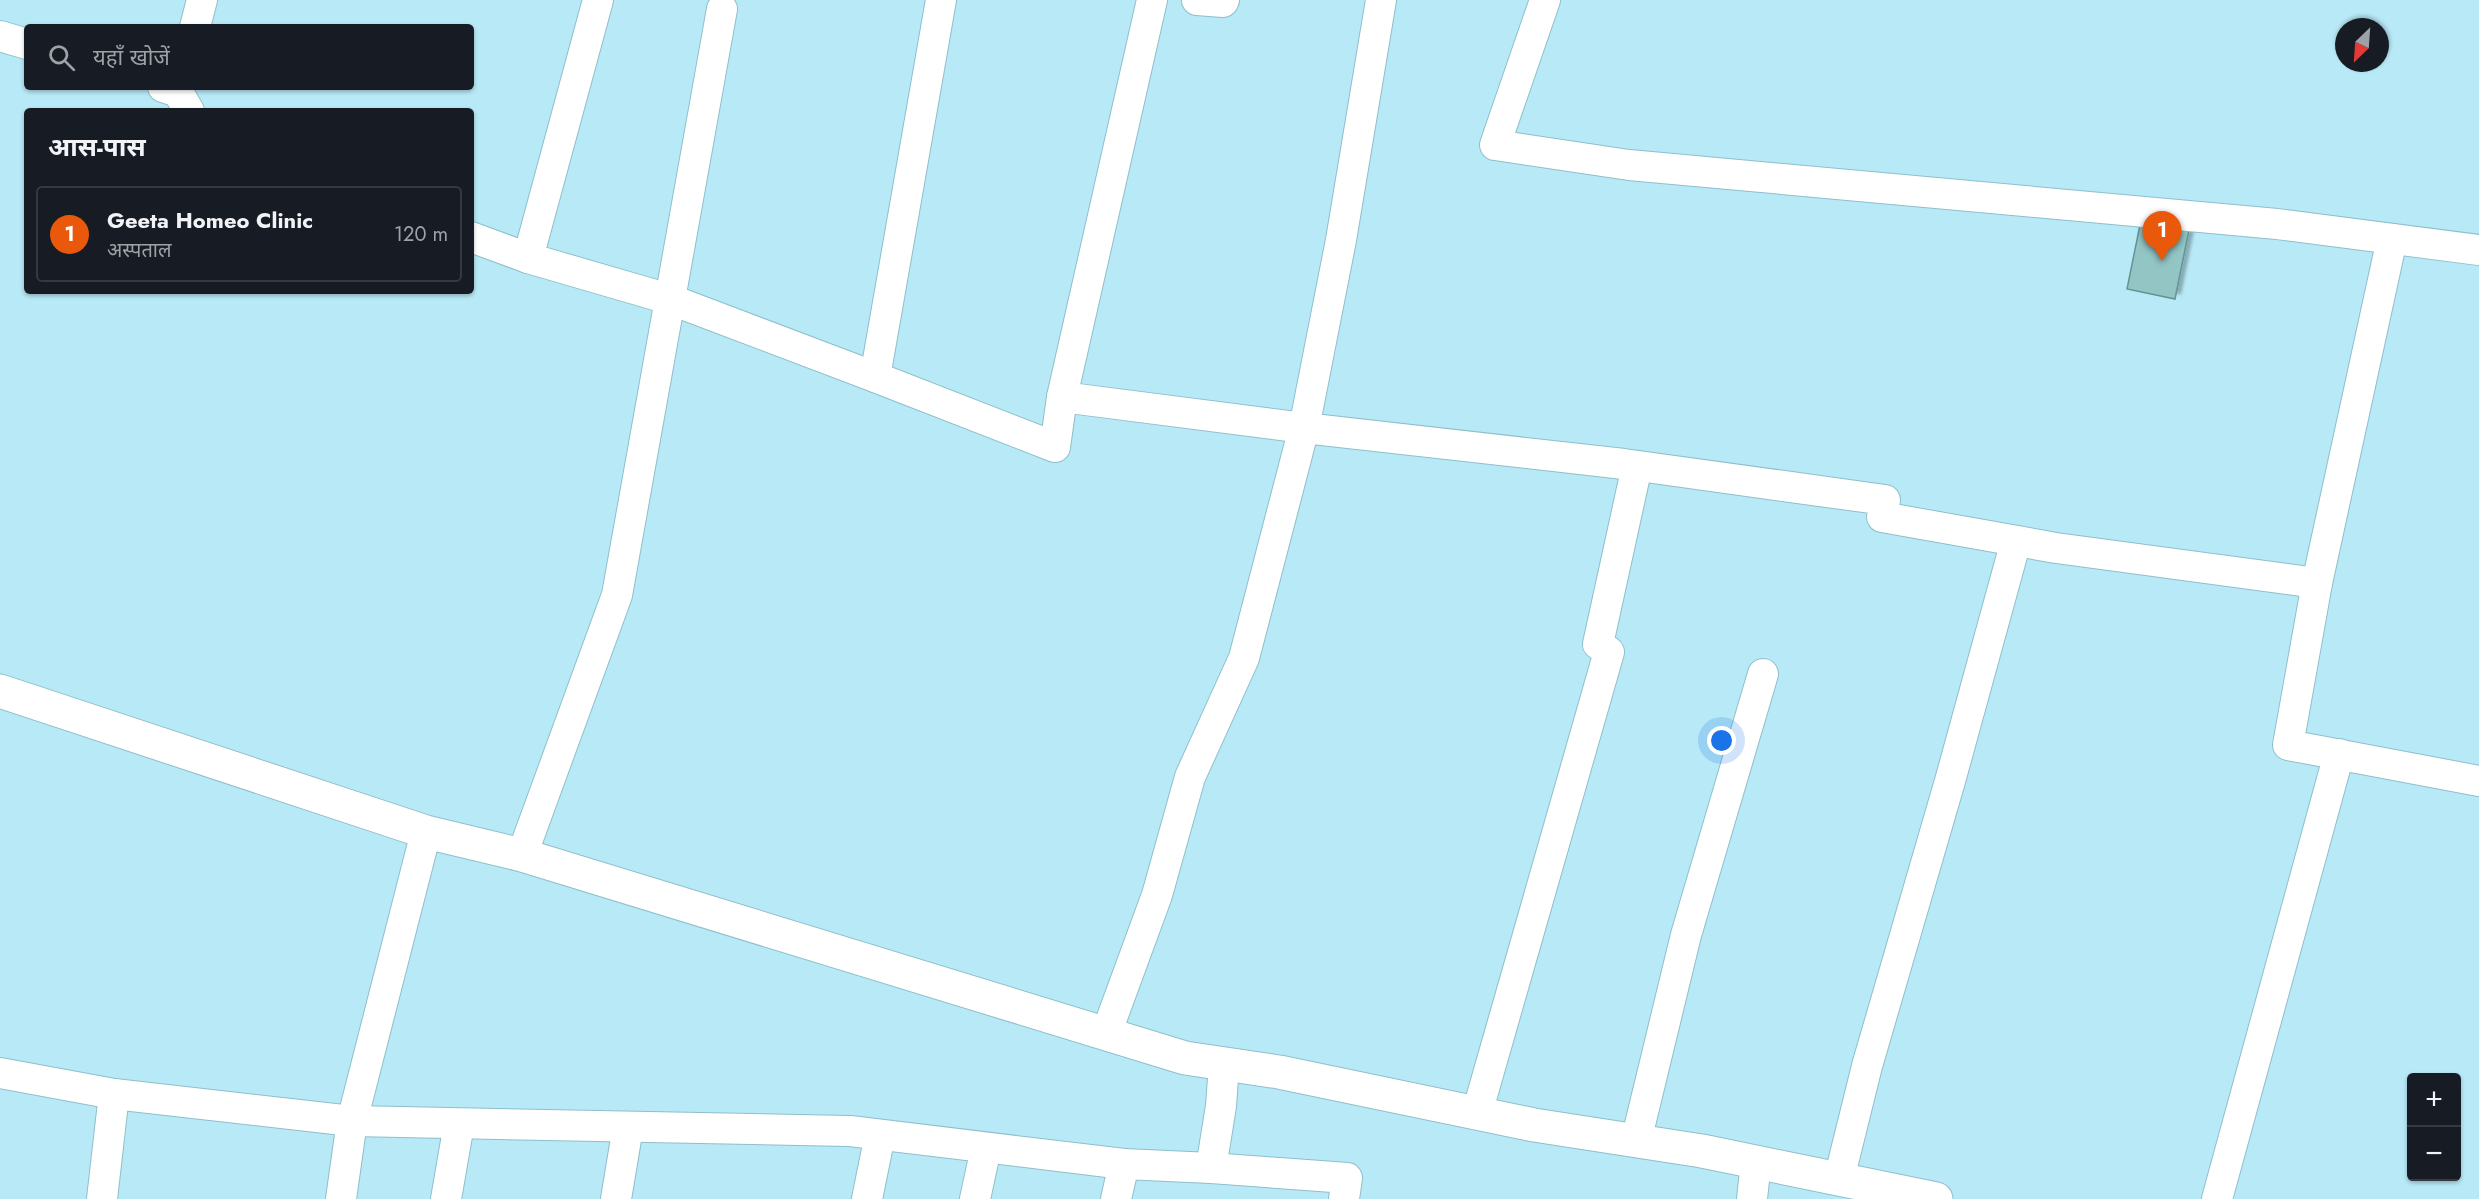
<!DOCTYPE html>
<html lang="hi">
<meta charset="utf-8">
<style>
:root{--surface:#171b24;--page:#242831;--text:#f1f3f6;--muted:#9ea1a6;--line:#363941;--accent:#ea580c}
body{margin:0;font-family:Jost,"Noto Sans Devanagari",sans-serif;background:var(--page);color:var(--text)}
.controls{position:absolute;right:18px;bottom:18px;display:grid;overflow:hidden;border-radius:6px;box-shadow:0 2px 4px #0004}
.controls button{width:54px;height:54px;display:grid;place-items:center;padding:0;border:0;border-bottom:2px solid var(--line);background:var(--surface);color:var(--text);font:30px sans-serif}
.compass{position:absolute;left:2335px;top:18px;width:54px;height:54px;border-radius:50%;background:var(--surface);box-shadow:0 2px 4px #0004;rotate:205deg}
.you{position:absolute;left:1722px;top:741px;width:21px;height:21px;margin:-15px;border:4px solid #fff;border-radius:50%;background:#1a73e8;box-shadow:0 0 0 9px #1a73e833}
.badge{display:grid;place-items:center;width:39px;height:39px;border-radius:50%;background:var(--accent);color:#fff;font-size:20px;font-weight:700}
.pin{position:absolute;translate:-50% -50px;filter:drop-shadow(0 2px 3px #0008)}
.pin::after{content:'';position:absolute;top:32px;width:21px;height:18px;background:inherit;clip-path:polygon(0 0,100% 0,50% 100%)}
.list{margin:0;padding:0;list-style:none}
h2{display:flex;justify-content:space-between;align-items:center;height:78px;margin:0;padding:0 24px;font-size:26px}
h2 small{font-size:20px;font-weight:400;color:var(--muted)}
.list li{display:grid;grid-template-columns:39px 1fr auto;gap:18px;align-items:center;box-sizing:border-box;height:96px;margin:0 12px 12px;padding:0 12px;border:2px solid var(--line);border-radius:6px}
.list b{display:block;font-size:22px;white-space:nowrap}
.list p{margin:0;font-size:20px;white-space:nowrap;color:var(--muted)}
.list em{font-size:20px;font-style:normal;color:var(--muted)}
.icon{flex:none;width:33px;height:33px;fill:none;stroke:currentColor;stroke-width:2;stroke-linecap:round;stroke-linejoin:round}
.map{position:relative;flex:none;width:2479px;height:1199px;overflow:hidden}
.search{position:absolute;background:var(--surface);box-shadow:0 2px 4px #0004;left:24px;top:24px;width:450px;height:66px;display:flex;align-items:center;gap:15px;box-sizing:border-box;padding:0 21px;border-radius:6px;color:var(--muted);font-size:22px}
.panel{position:absolute;background:var(--surface);box-shadow:0 2px 4px #0004;left:24px;top:108px;width:450px;height:186px;border-radius:6px}
.map>svg:first-child{display:block}
.building{fill:#92c5c4;stroke:#629493;stroke-width:1.5;filter:url(#shadow)}
.lines{fill:none;stroke-linecap:round;stroke-linejoin:round}
.minor-casing{stroke:#8ebfcb;stroke-width:32}
.tertiary-casing{stroke:#8ebfcb;stroke-width:35}
.minor{stroke:#fff;stroke-width:30}
.tertiary{stroke:#fff;stroke-width:33}
</style>
<div class="map">
<svg width="2479" height="1199" viewBox="0 0 2479 1199">
<defs>
<filter id="shadow"><feDropShadow dx="5.5" dy="-5.5" stdDeviation="1.5" flood-color="#0004"/></filter>
</defs>
<rect width="100%" height="100%" fill="#b8e9f6"/>
<!-- building -->
<path class="building" d="M2141,220L2189,230L2175,299L2127,289Z"/>
<g class="lines">
<defs>
<g id="minor">
<path d="M941,0L875,377L1055,447L1062,397"/>
<path d="M1152,0L1062,397L1304,428L1341,240L1381,0"/>
<path d="M1197,0L1223,2L1224,0"/>
<path d="M1545,0L1495,145L1629,165L2277,224L2479,250"/>
<path d="M195,27L202,0"/>
<path d="M0,36L27,44"/>
<path d="M163,87L178,92L189,111"/>
<path d="M471,237L528,258L669,299L875,377"/>
<path d="M528,258L598,0"/>
<path d="M2317,583L2392,239"/>
<path d="M522,855L617,595L722,9"/>
<path d="M1106,1034L1157,895L1190,777L1244,658L1304,428L1624,464L1885,500L1882,517L2056,548L2317,583L2288,745L2479,781"/>
<path d="M0,1073L114,1094L352,1121L850,1131L1124,1164"/>
<path d="M1477,1113L1609,652L1598,644L1637,466"/>
<path d="M1636,1141L1686,935L1763,674"/>
<path d="M1211,1168L1347,1178L1344,1199"/>
<path d="M1839,1179L1867,1066L1950,781L2016,541"/>
<path d="M102,1199L114,1094"/>
<path d="M341,1199L352,1121L426,832"/>
<path d="M446,1199L459,1124"/>
<path d="M616,1199L628,1127"/>
<path d="M867,1199L880,1135"/>
<path d="M975,1199L986,1148"/>
<path d="M1116,1199L1124,1164L1211,1168L1221,1106L1224,1064"/>
<path d="M1752,1199L1756,1161"/>
<path d="M2217,1199L2339,754"/>
</g>
<path id="tertiary" d="M0,691L426,832L522,855L1185,1058L1279,1072L1534,1125L1702,1151L1936,1199"/>
</defs>
<!-- minor casing -->
<use href="#minor" class="minor-casing"/>
<!-- tertiary casing -->
<use href="#tertiary" class="tertiary-casing"/>
<!-- minor -->
<use href="#minor" class="minor"/>
<!-- tertiary -->
<use href="#tertiary" class="tertiary"/>
</g>
</svg>
<div class="controls">
<button>+</button>
<button>−</button>
</div>
<svg class="compass" viewBox="-18 -18 36 36"><path d="M0-13l5 13h-10z" fill="#e53935"/><path d="M0 13l5-13h-10z" fill="#9ea1a6"/></svg>
<div class="you"></div>
<div class="pin badge" style="left:2162px;top:261px">1</div>
<div class="search"><svg class="icon" aria-label="search" viewBox="0 0 24 24"><circle cx="10" cy="10" r="6"/><path d="M15 15l6 6"/></svg>यहाँ खोजें</div>
<section class="panel">
<h2>आस-पास<small></small></h2>
<ul class="list">
<li><span class="badge">1</span><div><b>Geeta Homeo Clinic</b><p>अस्पताल</p></div><em>120 m</em></li>
</ul>
</section>
</div>
